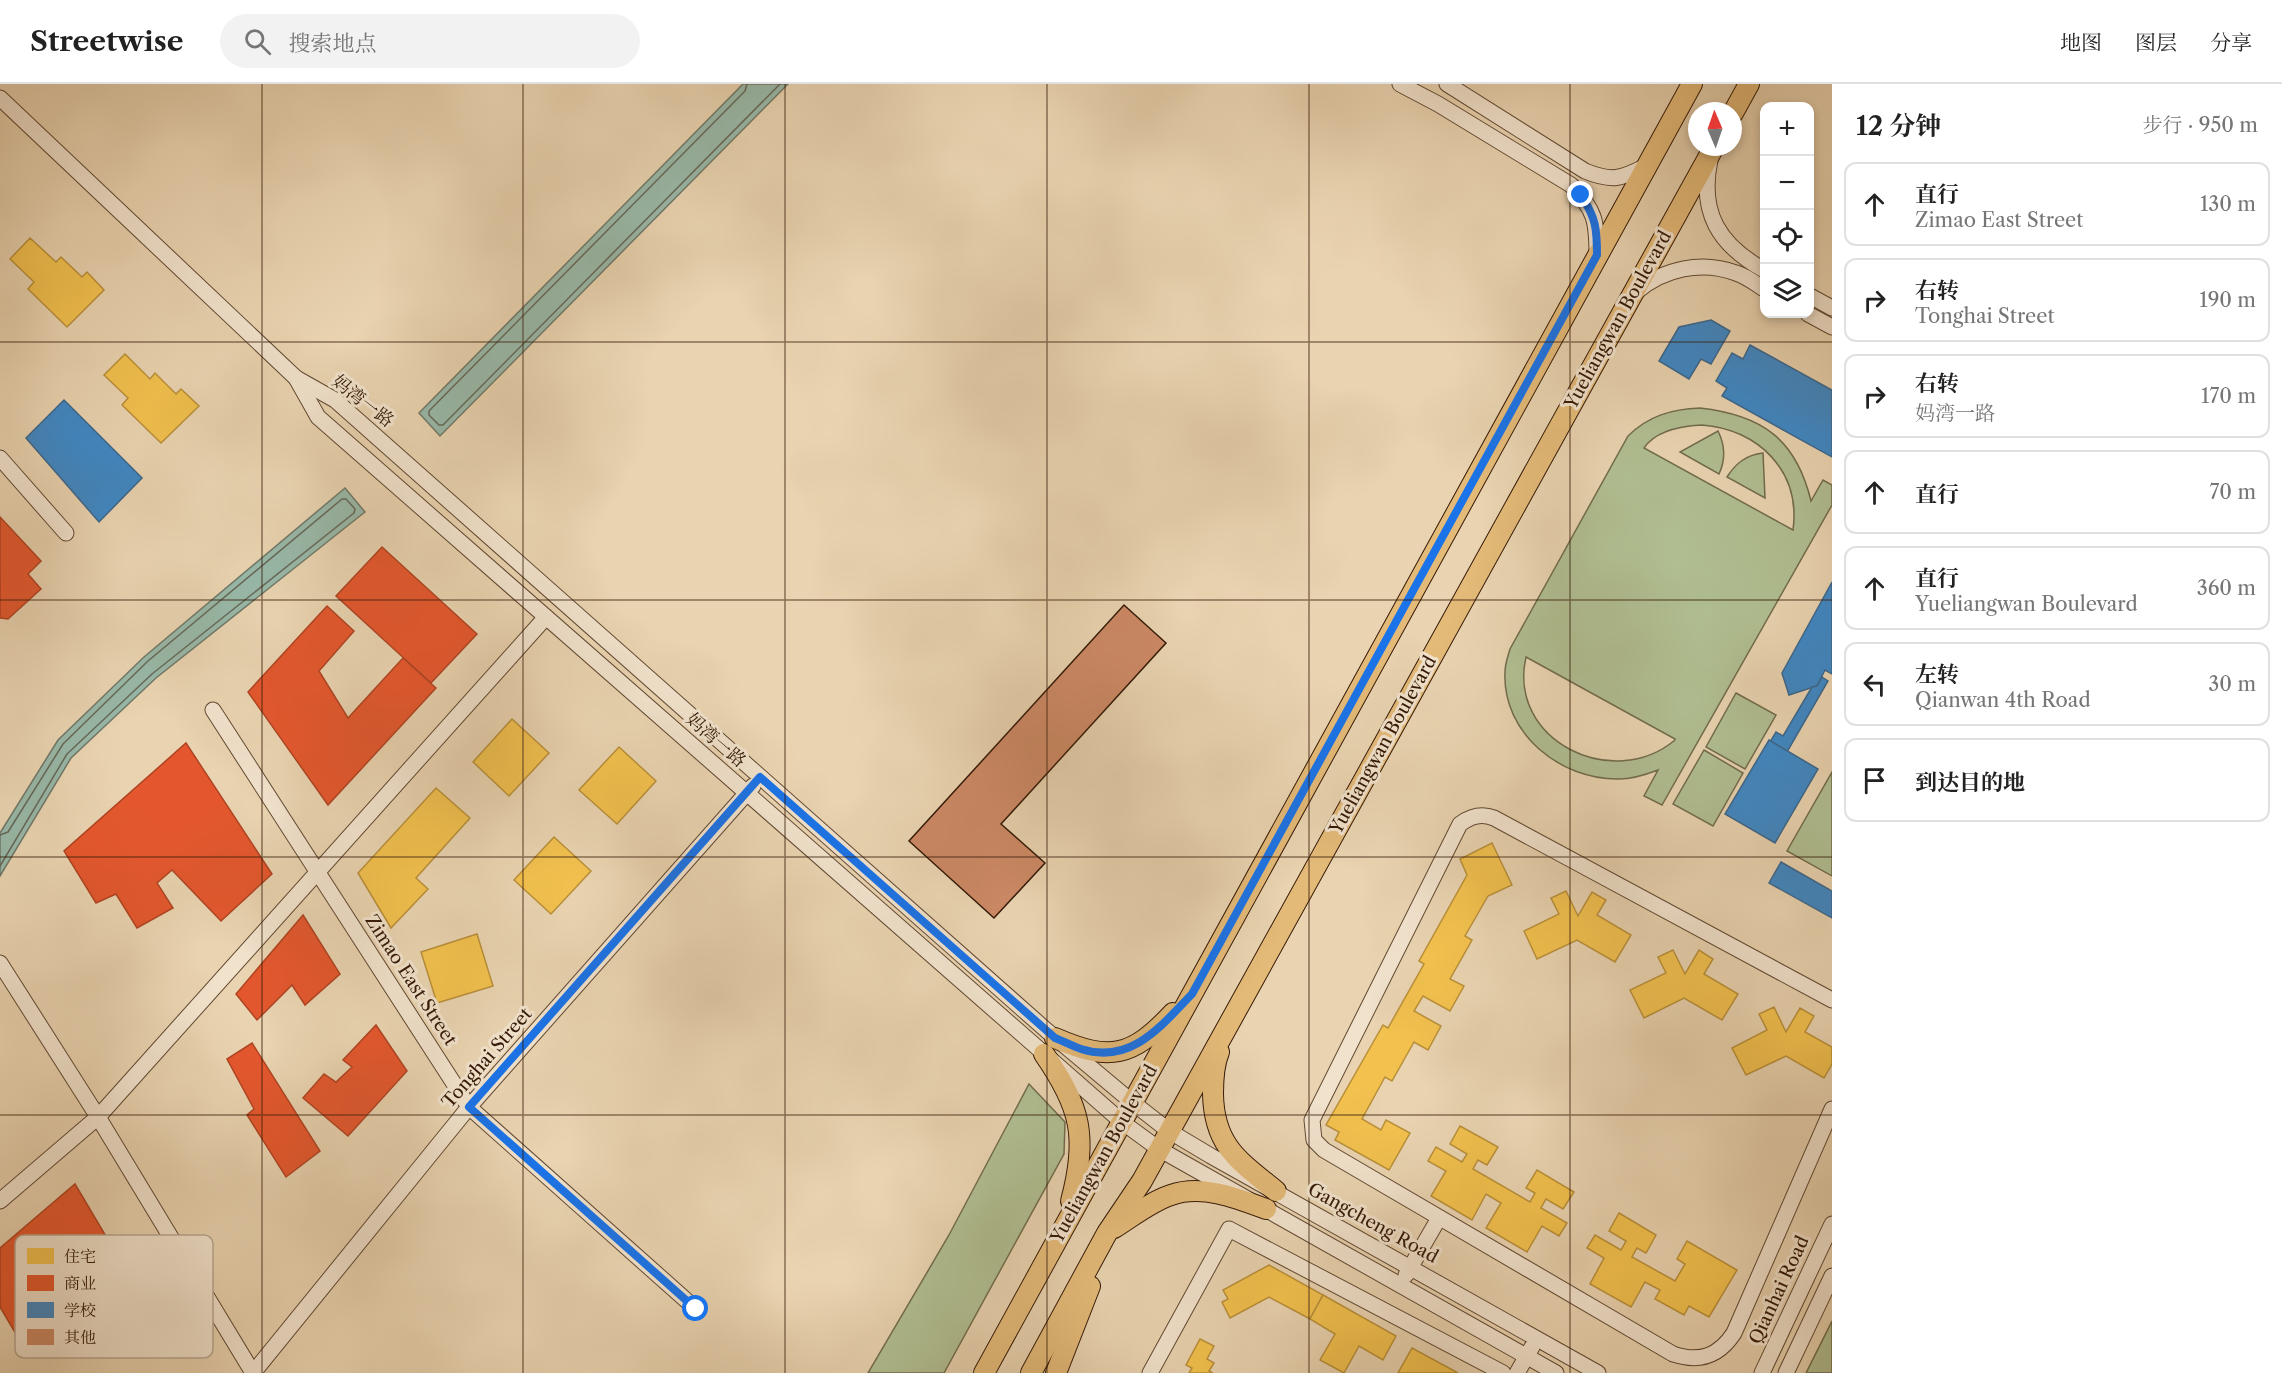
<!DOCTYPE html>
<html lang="zh">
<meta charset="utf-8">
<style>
:root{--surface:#fff;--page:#f2f2f2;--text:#222;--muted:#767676;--line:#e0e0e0}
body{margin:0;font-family:"Libre Caslon Text","Noto Serif SC",serif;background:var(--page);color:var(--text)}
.controls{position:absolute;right:18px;top:18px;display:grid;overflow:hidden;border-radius:12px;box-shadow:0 3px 9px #0003}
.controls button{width:54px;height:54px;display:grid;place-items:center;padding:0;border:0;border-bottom:2px solid var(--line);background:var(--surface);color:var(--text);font:30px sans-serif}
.compass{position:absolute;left:1688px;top:18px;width:54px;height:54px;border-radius:50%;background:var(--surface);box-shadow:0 3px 9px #0003;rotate:358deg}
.stop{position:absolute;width:18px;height:18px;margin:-14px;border:4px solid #1a73e8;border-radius:50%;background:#fff}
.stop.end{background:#1a73e8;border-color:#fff;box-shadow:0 2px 6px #0008}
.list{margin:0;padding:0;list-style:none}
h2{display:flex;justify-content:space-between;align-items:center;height:78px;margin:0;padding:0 24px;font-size:26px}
h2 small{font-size:20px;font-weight:400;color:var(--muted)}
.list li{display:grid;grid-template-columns:39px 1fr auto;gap:18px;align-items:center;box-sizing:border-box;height:84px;margin:0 12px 12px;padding:0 12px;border:2px solid var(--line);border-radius:12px}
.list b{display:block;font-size:22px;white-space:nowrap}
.list p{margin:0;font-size:20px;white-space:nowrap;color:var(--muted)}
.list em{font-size:20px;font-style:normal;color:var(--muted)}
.icon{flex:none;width:33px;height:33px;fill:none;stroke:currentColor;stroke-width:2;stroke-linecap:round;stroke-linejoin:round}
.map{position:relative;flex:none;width:1832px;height:1289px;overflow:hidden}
header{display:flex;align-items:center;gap:36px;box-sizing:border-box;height:84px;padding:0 30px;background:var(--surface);border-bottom:2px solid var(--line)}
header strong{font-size:28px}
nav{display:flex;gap:33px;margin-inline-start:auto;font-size:21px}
.search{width:420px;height:54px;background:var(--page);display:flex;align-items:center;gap:15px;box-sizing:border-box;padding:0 21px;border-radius:33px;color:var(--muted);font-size:22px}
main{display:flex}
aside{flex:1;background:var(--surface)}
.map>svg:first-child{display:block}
.green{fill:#b0be91;stroke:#726c4c;stroke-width:1.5;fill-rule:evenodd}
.water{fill:#98b8a8;stroke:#707868;stroke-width:1.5}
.homes{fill:#f2c14e;stroke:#b98f39;stroke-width:1.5}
.shops{fill:#e4572e;stroke:#af4422;stroke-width:1.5}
.schools{fill:#3f88c5;stroke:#3c678c;stroke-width:1.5}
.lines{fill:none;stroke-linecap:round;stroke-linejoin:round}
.shore{stroke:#666858;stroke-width:1.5}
.building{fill:#cc8965;stroke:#341907;stroke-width:1.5}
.minor-casing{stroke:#614831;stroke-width:17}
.major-casing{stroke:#341907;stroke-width:22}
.minor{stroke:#f1e2cc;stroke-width:15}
.major{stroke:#e4ba78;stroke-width:20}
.route{stroke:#1a73e8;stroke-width:8}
.grid{fill:none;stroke:#341907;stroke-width:1.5;stroke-opacity:0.55}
.labels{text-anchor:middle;stroke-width:6;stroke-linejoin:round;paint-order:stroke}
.street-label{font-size:18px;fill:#341907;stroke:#f1e2cc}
.key{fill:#f1e2cc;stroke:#b8a691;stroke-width:1.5}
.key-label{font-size:16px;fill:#341907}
</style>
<header>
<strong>Streetwise</strong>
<div class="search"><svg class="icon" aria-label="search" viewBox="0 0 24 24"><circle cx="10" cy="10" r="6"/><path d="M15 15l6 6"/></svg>搜索地点</div>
<nav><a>地图</a><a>图层</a><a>分享</a></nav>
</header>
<main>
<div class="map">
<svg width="1832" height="1289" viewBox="0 0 1832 1289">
<rect width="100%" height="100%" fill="#e9d3b0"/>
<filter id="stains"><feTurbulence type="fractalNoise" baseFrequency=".00333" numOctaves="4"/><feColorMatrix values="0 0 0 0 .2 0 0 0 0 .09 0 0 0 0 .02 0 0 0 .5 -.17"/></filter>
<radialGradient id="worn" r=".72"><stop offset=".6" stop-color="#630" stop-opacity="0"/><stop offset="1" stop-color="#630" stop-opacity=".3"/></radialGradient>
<!-- green -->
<g class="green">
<path d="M1700,324C1762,331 1796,355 1811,417L1823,396L1832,401V421L1662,721L1644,712L1658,686C1645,691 1633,695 1619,695C1560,696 1502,649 1505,588C1505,580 1508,572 1510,565L1628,352C1648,332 1672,325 1700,324ZM1702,341C1758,345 1801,387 1793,446L1644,364C1656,346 1681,342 1702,341ZM1526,573L1675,655V656C1613,708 1507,657 1526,573Z"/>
<path d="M1718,347C1725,361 1726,375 1719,390L1680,368Z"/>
<path d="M1763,369L1765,414L1727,393C1736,379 1746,371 1763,369Z"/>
<path d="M1736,609L1776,631L1745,685L1706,663Z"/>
<path d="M1704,666L1743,689L1713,742L1673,720Z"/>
<path d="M1832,688V792L1787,767Z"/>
<path d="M1029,1000L1065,1038L1064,1070L944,1289H868L949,1151Z"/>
<path d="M1832,1237V1289H1806Z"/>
</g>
<!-- water -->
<g class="water">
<path d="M743,0H788L440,352L419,329Z"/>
<path d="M345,404L365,428L156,594L71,674L0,792V749L58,656L144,573Z"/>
</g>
<!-- homes -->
<g class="homes">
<path d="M30,154L56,178L61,173L82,193L87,188L104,206L67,243L28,205L34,198L10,175Z"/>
<path d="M125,270L150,295L155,289L176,310L181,305L199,322L161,359L122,321L128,314L104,291Z"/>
<path d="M512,635L549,669L509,712L473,678Z"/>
<path d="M619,663L656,697L617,740L579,706Z"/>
<path d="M436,704L470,734L416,794L428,805L391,844L358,789Z"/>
<path d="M554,753L591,787L551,830L514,796Z"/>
<path d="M1492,759L1512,801L1488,812L1465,852L1472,856L1450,895L1464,902L1450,927L1423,912L1414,927L1441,942L1428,966L1414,958L1392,997L1385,993L1362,1035L1381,1046L1386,1036L1410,1049L1389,1086L1335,1056L1339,1048L1326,1041L1383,941L1388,944L1424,880L1419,877L1467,791L1460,775Z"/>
<path d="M1566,807L1578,832L1592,808L1606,816L1597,831L1631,851L1615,878L1577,856L1537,875L1524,847L1559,830L1551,814Z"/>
<path d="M477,850L493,902L437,919L421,868Z"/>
<path d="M1673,866L1685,890L1699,866L1713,875L1704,890L1738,910L1722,936L1684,914L1644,934L1630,906L1666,889L1658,873Z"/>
<path d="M1774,923L1786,948L1800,924L1814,932L1805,948L1832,963V980L1824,994L1786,972L1746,991L1732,964L1767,946L1759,930Z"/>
<path d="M1460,1042L1498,1063L1487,1081L1478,1076L1473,1085L1530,1118L1535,1109L1526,1104L1537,1086L1574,1108L1563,1125L1546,1115L1541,1124L1567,1139L1559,1152L1542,1142L1527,1168L1486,1144L1501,1119L1486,1110L1472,1136L1431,1112L1446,1087L1428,1077L1436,1063L1462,1078L1467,1070L1450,1060Z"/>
<path d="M1619,1129L1656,1151L1646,1169L1637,1164L1632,1173L1675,1197L1685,1180L1677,1175L1687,1157L1737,1186L1709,1233L1689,1222L1684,1231L1655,1215L1660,1206L1645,1198L1631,1223L1590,1200L1604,1174L1587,1164L1595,1151L1621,1166L1626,1157L1609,1147Z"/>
<path d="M1269,1181L1323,1211L1310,1235L1269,1213L1230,1234L1222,1218L1228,1215L1223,1206Z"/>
<path d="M1323,1211L1396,1252L1383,1276L1359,1262L1344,1289L1320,1276L1335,1250L1310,1235Z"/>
<path d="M1200,1255L1214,1262L1207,1275L1214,1279L1209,1287L1213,1289H1189L1192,1284L1186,1281Z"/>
<path d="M1412,1264L1458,1289H1398Z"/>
</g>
<!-- shops -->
<g class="shops">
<path d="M0,433L41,477L28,490L41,505L8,535L0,534Z"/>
<path d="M382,463L477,550L431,599L336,512Z"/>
<path d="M327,522L354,547L319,587L348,634L403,574L436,604L328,721L248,608Z"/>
<path d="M186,659L272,790L221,837L172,786L157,799L173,824L137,844L116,810L96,819L64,767Z"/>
<path d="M303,831L340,890L305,921L292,901L257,936L236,910Z"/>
<path d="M376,941L407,987L348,1052L303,1014L324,990L336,998L352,983L343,976Z"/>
<path d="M252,959L320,1067L286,1093L247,1031L254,1025L227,975Z"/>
<path d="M75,1100L126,1186L29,1272L0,1223V1164Z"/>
</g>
<!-- schools -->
<g class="schools">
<path d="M1711,236L1730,247L1711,280L1701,275L1689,295L1659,277L1679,243Z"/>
<path d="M1750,261L1832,306V373L1722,312L1727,304L1716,297L1732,269L1743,275Z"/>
<path d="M64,316L142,394L99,438L26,354Z"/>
<path d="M1832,498V590L1825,586L1817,602L1789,611L1782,589Z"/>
<path d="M1822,593L1828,597L1787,668L1770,658L1776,648L1783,652L1812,603L1817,602Z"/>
<path d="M1769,656L1818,685L1775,759L1725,730Z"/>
<path d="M1781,778L1832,807V834L1769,799Z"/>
</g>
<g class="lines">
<!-- shore -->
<g class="shore">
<path d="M747,0L745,7L429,327V331L439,341H443L780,0"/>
<path d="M0,751L8,748L63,660L148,577L342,415H346L355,425L354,429L152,590L67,670L0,782"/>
</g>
</g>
<!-- building -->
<path class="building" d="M1124,521L1166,559L1001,740L1045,779L994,834L909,757Z"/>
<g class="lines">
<defs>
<g id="minor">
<path d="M1400,0L1438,20L1571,101C1595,126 1597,137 1597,171"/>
<path d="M1447,0L1585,87C1612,98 1621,95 1646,82"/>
<path d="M0,14L296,294L335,316L1046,946L1132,1018L1169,1047L1211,1072L1598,1289"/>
<path d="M1710,76C1699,129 1719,161 1764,186"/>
<path d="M1636,208C1663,185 1701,176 1736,189C1746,192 1755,199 1764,205"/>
<path d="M1810,212L1832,224"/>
<path d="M1808,230L1832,243"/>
<path d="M296,294L318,333L1122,1038L1159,1065L1556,1289"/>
<path d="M0,374L66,449"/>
<path d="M213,626L469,1023L696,1225"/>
<path d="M0,879L98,1033L253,1289"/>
<path d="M1832,916L1494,734C1481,729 1471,732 1460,740L1312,1036L1314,1056L1324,1066L1673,1270C1700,1279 1719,1272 1734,1249L1832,1025"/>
<path d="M0,1117L98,1033L546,533"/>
<path d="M1406,1191L1439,1134"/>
<path d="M253,1289L469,1023L753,702"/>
<path d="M1150,1289L1229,1145L1503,1289"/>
<path d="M1517,1289L1532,1263"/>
<path d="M1762,1289L1832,1140"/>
<path d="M1786,1289L1832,1192"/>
</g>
<g id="major">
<path d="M1733,29L1749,0"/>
<path d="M1055,954C1110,978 1132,973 1173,929"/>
<path d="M1219,968C1214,980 1213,996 1213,1010C1214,1062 1239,1077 1276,1107"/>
<path d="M1044,970C1081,1023 1088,1054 1071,1117"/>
<path d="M1114,1144C1132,1133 1150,1118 1171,1111C1202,1100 1237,1114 1266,1125"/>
<path d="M984,1289L1692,0"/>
<path d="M1031,1289L1107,1149L1142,1097L1714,63"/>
<path d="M1056,1289L1090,1202"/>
</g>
</defs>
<!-- minor casing -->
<use href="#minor" class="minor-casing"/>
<!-- major casing -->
<use href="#major" class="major-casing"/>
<!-- minor -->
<use href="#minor" class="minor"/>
<!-- major -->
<use href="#major" class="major"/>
</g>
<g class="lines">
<!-- route -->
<path class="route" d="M696,1225L469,1023L760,693L1055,954C1063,957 1072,962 1081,965C1131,981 1161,942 1192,910L1597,171C1597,145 1596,134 1581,111"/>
</g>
<!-- grid -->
<path class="grid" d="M262,0V1289M523,0V1289M785,0V1289M1047,0V1289M1309,0V1289M1570,0V1289M0,258H1832M0,516H1832M0,773H1832M0,1031H1832"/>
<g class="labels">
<!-- street labels -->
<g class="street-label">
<text transform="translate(1618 236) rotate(-61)" y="6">Yueliangwan Boulevard</text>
<text transform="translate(363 317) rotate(38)" y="6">妈湾一路</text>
<text transform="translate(716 656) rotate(41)" y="6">妈湾一路</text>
<text transform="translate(1383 661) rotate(-61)" y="6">Yueliangwan Boulevard</text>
<text transform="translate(411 896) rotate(57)" y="6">Zimao East Street</text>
<text transform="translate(487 974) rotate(-49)" y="6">Tonghai Street</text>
<text transform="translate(1104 1070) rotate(-61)" y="6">Yueliangwan Boulevard</text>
<text transform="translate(1373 1139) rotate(29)" y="6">Gangcheng Road</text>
<text transform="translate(1779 1206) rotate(-65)" y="6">Qianhai Road</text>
</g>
</g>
<!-- legend -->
<rect x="15" y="1151" width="198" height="123" rx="9" class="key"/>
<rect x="27" y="1164" width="27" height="16" fill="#f2c14e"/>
<rect x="27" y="1191" width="27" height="16" fill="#e4572e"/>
<rect x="27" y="1218" width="27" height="16" fill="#3f88c5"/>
<rect x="27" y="1245" width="27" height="16" fill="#cc8965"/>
<g class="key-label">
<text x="64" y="1178">住宅</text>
<text x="64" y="1205">商业</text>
<text x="64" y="1232">学校</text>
<text x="64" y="1259">其他</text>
</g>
<rect width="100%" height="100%" filter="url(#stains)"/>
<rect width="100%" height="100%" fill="url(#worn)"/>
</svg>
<div class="controls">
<button>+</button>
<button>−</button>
<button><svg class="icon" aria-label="locate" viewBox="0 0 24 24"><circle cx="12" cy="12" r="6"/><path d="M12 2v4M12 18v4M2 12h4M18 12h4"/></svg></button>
<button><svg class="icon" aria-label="layers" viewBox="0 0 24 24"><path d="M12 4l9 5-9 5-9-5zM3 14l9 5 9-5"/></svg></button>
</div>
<svg class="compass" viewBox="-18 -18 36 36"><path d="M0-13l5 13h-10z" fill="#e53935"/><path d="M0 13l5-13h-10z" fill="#767676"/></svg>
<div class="stop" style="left:696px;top:1225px"></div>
<div class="stop end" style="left:1581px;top:111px"></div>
</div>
<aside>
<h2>12 分钟<small>步行 · 950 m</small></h2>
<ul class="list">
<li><svg class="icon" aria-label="ahead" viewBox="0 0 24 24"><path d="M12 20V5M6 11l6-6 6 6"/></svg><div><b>直行</b><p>Zimao East Street</p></div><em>130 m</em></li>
<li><svg class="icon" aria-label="right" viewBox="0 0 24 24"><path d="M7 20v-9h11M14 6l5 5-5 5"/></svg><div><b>右转</b><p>Tonghai Street</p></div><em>190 m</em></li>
<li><svg class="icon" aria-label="right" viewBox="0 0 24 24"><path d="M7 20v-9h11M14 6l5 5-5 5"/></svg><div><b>右转</b><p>妈湾一路</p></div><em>170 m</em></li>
<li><svg class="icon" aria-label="ahead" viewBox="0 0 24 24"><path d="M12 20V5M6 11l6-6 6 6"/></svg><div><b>直行</b></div><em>70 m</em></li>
<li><svg class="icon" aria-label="ahead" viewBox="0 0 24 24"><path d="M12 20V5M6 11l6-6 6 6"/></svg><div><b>直行</b><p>Yueliangwan Boulevard</p></div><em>360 m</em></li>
<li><svg class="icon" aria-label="left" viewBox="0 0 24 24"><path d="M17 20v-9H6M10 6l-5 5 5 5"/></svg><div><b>左转</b><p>Qianwan 4th Road</p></div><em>30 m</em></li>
<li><svg class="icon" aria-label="arrive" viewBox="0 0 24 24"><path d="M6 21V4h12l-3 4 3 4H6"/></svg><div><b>到达目的地</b></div></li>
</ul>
</aside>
</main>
